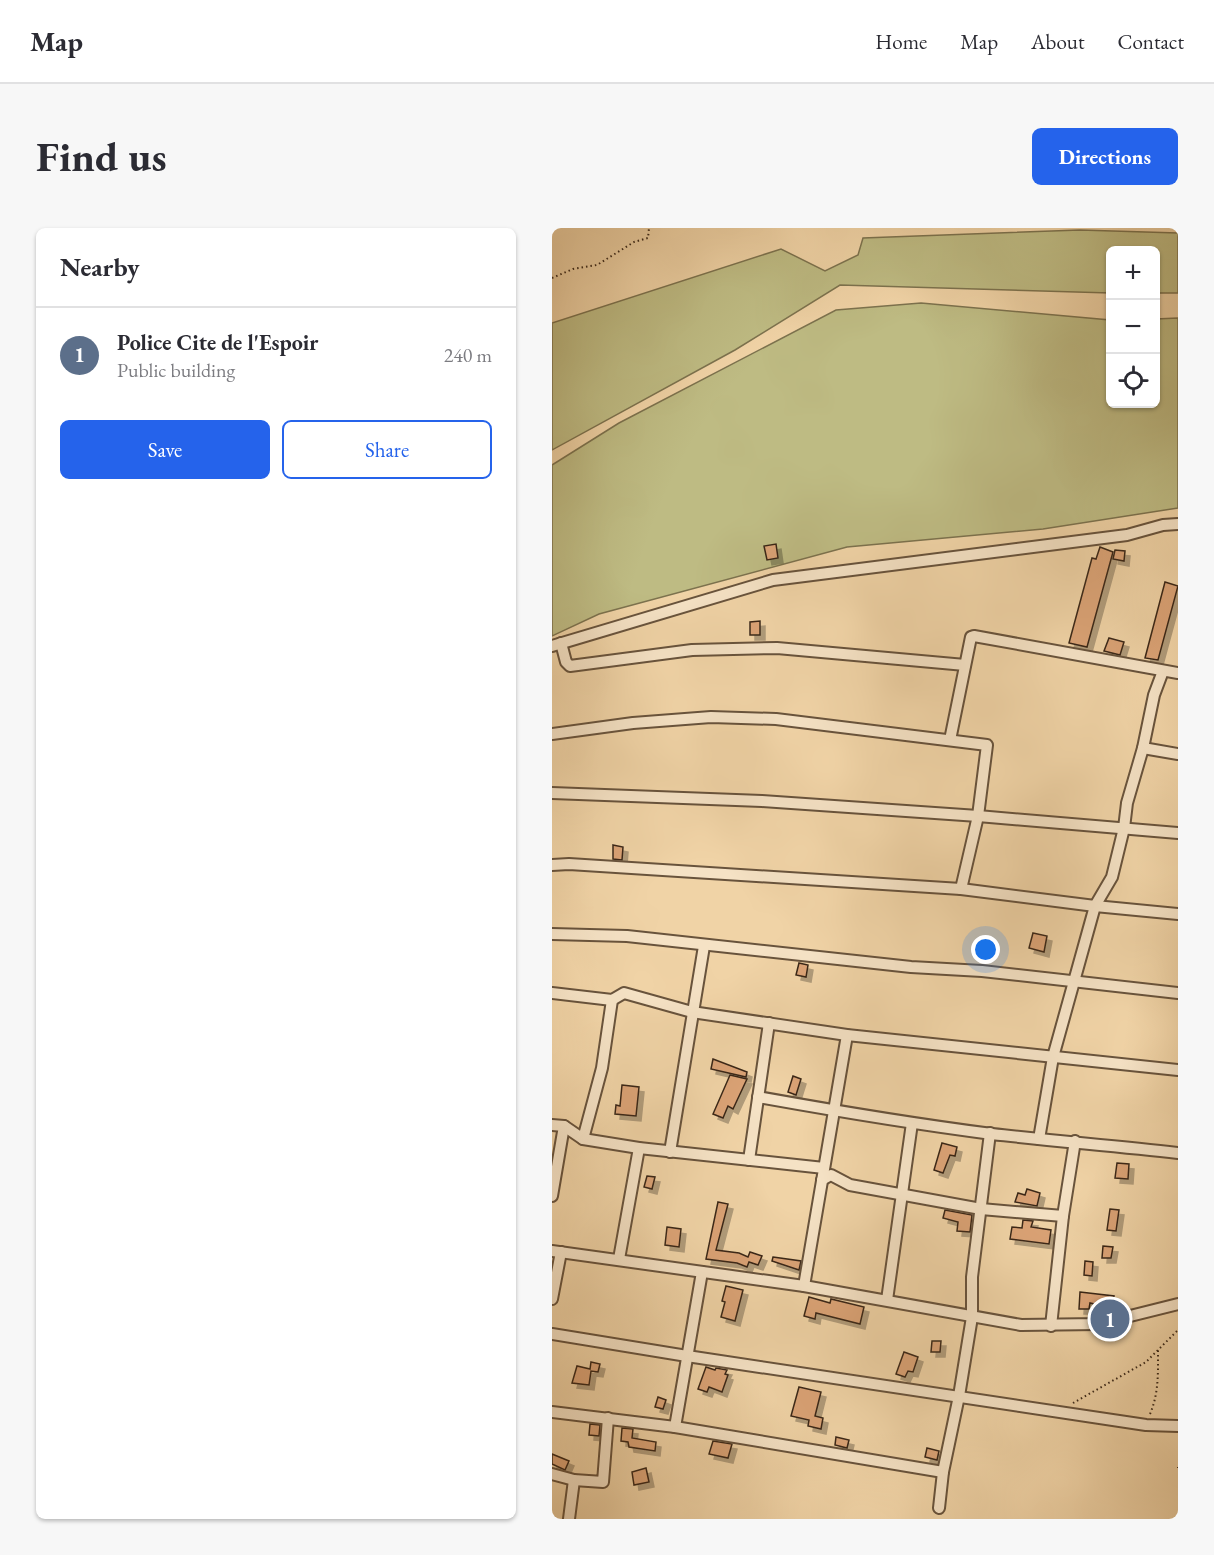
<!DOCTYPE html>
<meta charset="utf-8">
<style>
:root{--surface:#fff;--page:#f7f7f7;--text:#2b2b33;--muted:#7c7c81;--line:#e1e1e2;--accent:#2563eb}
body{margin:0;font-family:"EB Garamond",serif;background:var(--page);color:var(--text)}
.controls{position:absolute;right:18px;top:18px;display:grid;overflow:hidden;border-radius:9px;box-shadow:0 2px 4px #0004}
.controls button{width:54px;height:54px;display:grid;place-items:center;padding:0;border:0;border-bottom:2px solid var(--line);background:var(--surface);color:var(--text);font:30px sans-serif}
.you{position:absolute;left:434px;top:722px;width:21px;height:21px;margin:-15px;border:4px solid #fff;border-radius:50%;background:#1a73e8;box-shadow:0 0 0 9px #1a73e833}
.badge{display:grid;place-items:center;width:39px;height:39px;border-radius:50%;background:var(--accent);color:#fff;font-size:20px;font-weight:700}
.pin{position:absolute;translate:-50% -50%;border:3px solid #fff;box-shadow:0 2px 6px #0006}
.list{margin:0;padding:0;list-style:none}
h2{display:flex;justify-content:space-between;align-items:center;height:78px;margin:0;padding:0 24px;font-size:26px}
h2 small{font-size:20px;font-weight:400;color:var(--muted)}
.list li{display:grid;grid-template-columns:39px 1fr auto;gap:18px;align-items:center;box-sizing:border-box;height:96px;padding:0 24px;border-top:2px solid var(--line)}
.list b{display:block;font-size:22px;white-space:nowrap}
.list p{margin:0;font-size:20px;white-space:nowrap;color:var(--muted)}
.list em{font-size:20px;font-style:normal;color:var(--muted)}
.actions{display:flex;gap:12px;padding:18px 24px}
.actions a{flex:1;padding:14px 0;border:2px solid var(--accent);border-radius:9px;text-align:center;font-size:21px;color:var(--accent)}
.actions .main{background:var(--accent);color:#fff}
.icon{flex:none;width:33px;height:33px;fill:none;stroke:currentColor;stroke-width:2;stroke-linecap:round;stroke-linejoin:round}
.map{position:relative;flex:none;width:626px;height:1291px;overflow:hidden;border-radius:9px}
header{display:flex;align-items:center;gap:36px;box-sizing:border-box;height:84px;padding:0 30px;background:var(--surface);border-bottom:2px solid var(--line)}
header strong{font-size:28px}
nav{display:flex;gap:33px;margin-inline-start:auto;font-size:21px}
.intro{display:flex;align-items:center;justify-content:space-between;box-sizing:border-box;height:144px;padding:0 36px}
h1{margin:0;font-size:42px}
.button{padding:15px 27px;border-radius:9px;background:var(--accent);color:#fff;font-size:21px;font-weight:700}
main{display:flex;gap:36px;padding:0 36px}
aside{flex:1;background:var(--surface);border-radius:9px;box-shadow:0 2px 4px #0004}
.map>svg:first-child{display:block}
.green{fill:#bebb83;stroke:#7c724e;stroke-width:1.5}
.building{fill:#dba376;stroke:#3a2819;stroke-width:1.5;filter:url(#shadow)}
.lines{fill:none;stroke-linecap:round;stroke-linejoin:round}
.street-casing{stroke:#68533c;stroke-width:14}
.path{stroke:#3a2819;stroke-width:2;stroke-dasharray:1.5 3;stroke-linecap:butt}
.street{stroke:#f5e2c5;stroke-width:10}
</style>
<header>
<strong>Map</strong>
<nav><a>Home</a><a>Map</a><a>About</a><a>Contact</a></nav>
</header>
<div class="intro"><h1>Find us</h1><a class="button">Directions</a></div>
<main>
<aside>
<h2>Nearby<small></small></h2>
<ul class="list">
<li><span class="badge" style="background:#5c6f8a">1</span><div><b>Police Cite de l'Espoir</b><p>Public building</p></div><em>240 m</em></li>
</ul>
<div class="actions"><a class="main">Save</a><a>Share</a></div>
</aside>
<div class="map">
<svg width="626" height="1291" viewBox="0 0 626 1291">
<defs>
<filter id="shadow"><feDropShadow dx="5" dy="5" stdDeviation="0" flood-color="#0004"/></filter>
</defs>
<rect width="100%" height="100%" fill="#f0d3a6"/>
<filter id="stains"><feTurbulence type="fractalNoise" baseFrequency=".00333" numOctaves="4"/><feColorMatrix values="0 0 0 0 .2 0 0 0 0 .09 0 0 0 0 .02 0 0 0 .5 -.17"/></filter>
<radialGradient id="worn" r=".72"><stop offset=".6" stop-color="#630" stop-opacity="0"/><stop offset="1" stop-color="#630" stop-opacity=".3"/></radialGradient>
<!-- green -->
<g class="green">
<path d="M528,2L626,5V65H604V22H558V65L288,57L183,122L0,222V95L229,21L273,43L306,27L311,10Z"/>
<path d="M369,75L558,92V176H604V91L626,90V280L491,301L295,319L47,386L0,408V237L67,195L284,82Z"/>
</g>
<!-- building -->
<g class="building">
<path d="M224,316L226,330L215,332L212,318Z"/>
<path d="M548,319L561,324L535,419L517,415L540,330L544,331Z"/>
<path d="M563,322L573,323L572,333L561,331Z"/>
<path d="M613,354L626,358L606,432L593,430Z"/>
<path d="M208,393V407H198V394Z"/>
<path d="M557,410L572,414L568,427L552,423Z"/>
<path d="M61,617L71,619L70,632L61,631Z"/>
<path d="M481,705L495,708L492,724L477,720Z"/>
<path d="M247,735L256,737L254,749L244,747Z"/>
<path d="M161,831L195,844L194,849L159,841Z"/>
<path d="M178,847L195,851L181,881L176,878L171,890L161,886Z"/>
<path d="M241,848L249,851L244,867L236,864Z"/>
<path d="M70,857L87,859L84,888L63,886L64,877L68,878Z"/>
<path d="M390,915L405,919L403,928L398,927L391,945L382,942Z"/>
<path d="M565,935L577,936L576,951L563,950Z"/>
<path d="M95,948L103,949L100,961L92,959Z"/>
<path d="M475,961L488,965L485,978L463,974L466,965L473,967Z"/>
<path d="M166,974L176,976L164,1022L187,1025L196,1029L198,1024L210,1028L206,1037L197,1034L195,1039L185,1035L154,1031Z"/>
<path d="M558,981L567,982L564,1003L555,1002Z"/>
<path d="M393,982L420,987L418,1004L405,1003L406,994L391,990Z"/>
<path d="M471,992L481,993L479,999L499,1002L497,1016L458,1011L460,999L470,1000Z"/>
<path d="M115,999L129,1001L127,1019L113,1017Z"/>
<path d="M551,1018L561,1019L559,1030H550Z"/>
<path d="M221,1029L249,1033L247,1042L220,1033Z"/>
<path d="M533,1033L541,1034L540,1048L532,1047Z"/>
<path d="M174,1058L191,1062L183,1093L169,1089L173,1074L170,1073Z"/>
<path d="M528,1064L562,1068L559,1080L538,1075L537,1081H527Z"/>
<path d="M257,1069L278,1075L279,1071L312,1079L308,1096L264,1085L263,1091L252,1088Z"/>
<path d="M380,1113H389L388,1124H379Z"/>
<path d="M352,1124L366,1129L361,1144L356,1143L353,1149L344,1146Z"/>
<path d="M39,1134L48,1136L46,1144L39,1143L37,1157L20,1155L25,1138L38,1141Z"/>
<path d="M154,1139L163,1142L164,1140L175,1142L173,1146L176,1147L170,1164L157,1159L155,1164L146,1161Z"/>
<path d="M247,1159L269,1164L263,1188L271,1190L269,1201L256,1198L257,1192L239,1188Z"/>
<path d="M106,1169L114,1172L111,1181L103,1179Z"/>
<path d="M38,1196L48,1197L47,1208L37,1207Z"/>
<path d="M70,1200L81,1201L80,1210L104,1214L103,1223L77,1219L76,1214L69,1213Z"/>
<path d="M284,1209L297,1212L295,1220L283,1217Z"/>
<path d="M161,1213L180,1216L176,1230L157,1226Z"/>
<path d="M375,1220L387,1223L385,1232L373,1229Z"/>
<path d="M0,1226L17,1233L13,1242L0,1236Z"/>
<path d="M94,1240L97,1254L82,1257L80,1244Z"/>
</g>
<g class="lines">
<defs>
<g id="street">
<path d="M9,415L14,434L18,438L140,422L225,420L413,437"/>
<path d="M0,418L221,352L575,307L611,297L626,296"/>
<path d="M0,506L81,495L159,489L224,491L435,517L426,588L409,661"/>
<path d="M398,512L419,409L422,408L626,445"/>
<path d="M591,520L626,526"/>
<path d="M0,565L210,573L426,588L626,605"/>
<path d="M0,637L17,636L409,661L543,678L626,686"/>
<path d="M0,706L75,708L359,739L430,743L626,765"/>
<path d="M0,765L60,772L72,765L140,784L295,807L626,842"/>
<path d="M206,869C284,883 362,896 440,906C502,913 564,918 626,925"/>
<path d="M0,897L12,898L31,911L87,920L272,940"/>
<path d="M31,911L50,840L60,772"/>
<path d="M487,911L501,829L543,678L560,649L572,600L575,575L591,520L602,467L611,443"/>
<path d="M118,924L152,718"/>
<path d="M197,932L217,795"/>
<path d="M270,952L279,947L298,957L429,981L511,988"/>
<path d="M0,968L12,898"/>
<path d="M0,1023L252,1058L469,1097L546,1096L626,1076"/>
<path d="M67,1031L87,920"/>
<path d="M252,1058L295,807"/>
<path d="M0,1071L9,1024"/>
<path d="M335,1072L360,895"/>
<path d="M499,1098L511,988L523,913"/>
<path d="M0,1106L135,1128L594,1197L626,1198"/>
<path d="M0,1184L123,1199L391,1244"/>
<path d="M123,1199L150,1044"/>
<path d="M0,1246L22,1252L51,1254L56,1190"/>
<path d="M387,1280L391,1244L407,1168L420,1089V1049L438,905"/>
<path d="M17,1291L22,1252"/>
</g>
</defs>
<!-- street casing -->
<use href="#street" class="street-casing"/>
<!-- path -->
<g class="path">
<path d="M0,50L21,41L45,37L82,14L96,10L97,0"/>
<path d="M521,1175L594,1134L626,1102"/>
<path d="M598,1186C607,1165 606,1144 606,1122"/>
<path d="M626,1239V1240"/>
</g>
<!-- street -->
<use href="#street" class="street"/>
</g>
<rect width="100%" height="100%" filter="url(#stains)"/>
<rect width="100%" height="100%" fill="url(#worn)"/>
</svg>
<div class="controls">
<button>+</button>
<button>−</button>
<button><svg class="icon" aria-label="locate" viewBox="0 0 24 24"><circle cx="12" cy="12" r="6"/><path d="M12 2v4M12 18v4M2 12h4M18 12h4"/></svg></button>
</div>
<div class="you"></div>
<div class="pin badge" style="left:558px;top:1091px;background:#5c6f8a">1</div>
</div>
</main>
